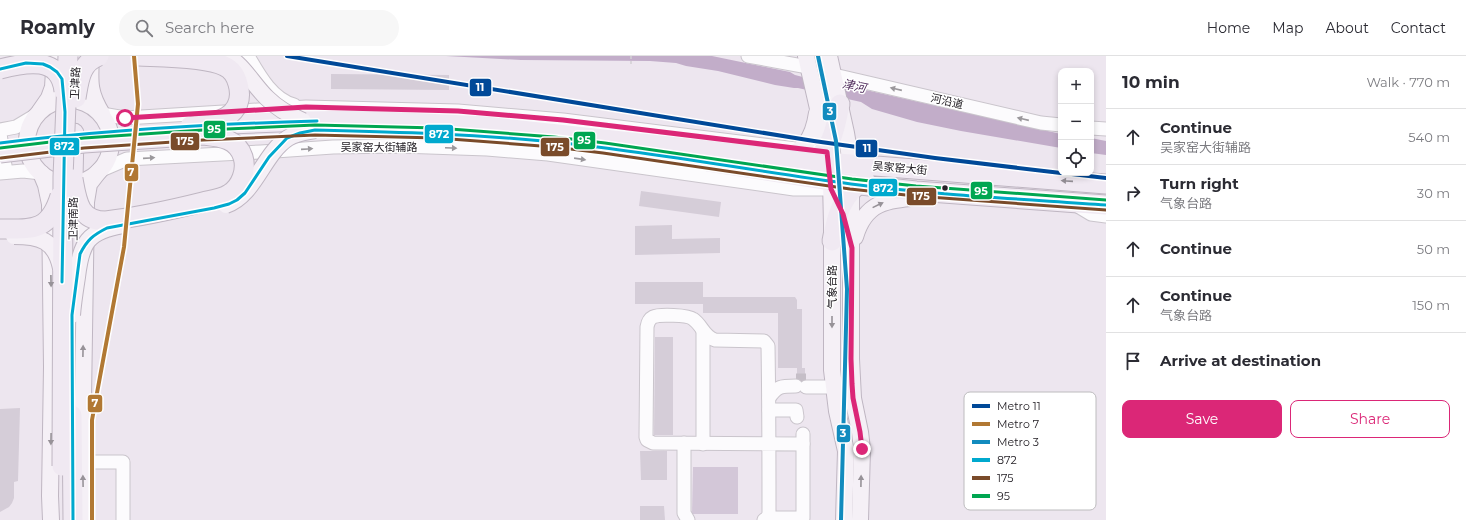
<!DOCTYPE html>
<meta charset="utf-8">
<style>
:root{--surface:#fff;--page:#f7f7f7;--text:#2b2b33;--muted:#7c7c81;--line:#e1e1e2;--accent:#db2777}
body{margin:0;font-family:Montserrat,"Noto Sans SC",sans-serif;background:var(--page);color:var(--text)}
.controls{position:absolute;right:12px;top:12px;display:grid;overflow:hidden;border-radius:8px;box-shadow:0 2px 6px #0003}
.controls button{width:36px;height:36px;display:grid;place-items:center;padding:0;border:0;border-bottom:1px solid var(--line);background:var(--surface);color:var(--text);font:20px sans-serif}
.stop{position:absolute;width:12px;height:12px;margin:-9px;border:3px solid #db2777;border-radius:50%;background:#fff}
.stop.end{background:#db2777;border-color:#fff;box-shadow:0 1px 4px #0008}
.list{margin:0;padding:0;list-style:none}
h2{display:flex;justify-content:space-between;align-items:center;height:52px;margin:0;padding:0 16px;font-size:17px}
h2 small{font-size:13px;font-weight:400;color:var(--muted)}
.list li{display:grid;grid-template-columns:26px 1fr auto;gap:12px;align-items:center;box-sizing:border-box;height:56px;padding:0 16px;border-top:1px solid var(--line)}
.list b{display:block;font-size:15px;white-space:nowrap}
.list p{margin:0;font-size:13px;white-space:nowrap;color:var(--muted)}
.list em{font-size:13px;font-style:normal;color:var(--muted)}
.actions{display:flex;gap:8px;padding:12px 16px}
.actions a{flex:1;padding:9px 0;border:1px solid var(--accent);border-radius:8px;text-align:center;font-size:14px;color:var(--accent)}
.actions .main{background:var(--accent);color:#fff}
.icon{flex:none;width:22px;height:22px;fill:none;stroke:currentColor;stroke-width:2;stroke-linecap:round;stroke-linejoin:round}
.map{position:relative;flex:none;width:1106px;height:464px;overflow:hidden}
header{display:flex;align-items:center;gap:24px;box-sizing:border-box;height:56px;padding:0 20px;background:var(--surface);border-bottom:1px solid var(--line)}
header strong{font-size:19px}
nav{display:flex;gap:22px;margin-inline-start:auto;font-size:14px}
.search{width:280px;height:36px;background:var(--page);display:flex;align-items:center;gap:10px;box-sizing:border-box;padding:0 14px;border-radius:22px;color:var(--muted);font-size:15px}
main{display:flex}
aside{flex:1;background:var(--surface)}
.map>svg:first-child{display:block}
.green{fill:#d3c7d8}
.water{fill:#c2adc9}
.building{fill:#d5cdd8}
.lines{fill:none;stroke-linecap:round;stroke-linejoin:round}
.minor-tunnel{stroke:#c5bec7;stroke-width:13;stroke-dasharray:13 6;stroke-linecap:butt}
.minor-casing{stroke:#cac5cc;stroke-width:15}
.major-casing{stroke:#bfb6c2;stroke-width:18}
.highway-casing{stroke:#bfb6c2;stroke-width:21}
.path{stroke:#d2d0d3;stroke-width:1.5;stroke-dasharray:3 2;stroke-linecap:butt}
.minor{stroke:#fcfbfd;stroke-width:13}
.major{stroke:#f5f0f6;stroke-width:16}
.highway{stroke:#f0e9f2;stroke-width:19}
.major-bridge-casing{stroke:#bfb6c2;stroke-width:18;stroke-linecap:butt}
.highway-bridge-casing{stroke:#bfb6c2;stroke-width:21;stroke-linecap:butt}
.major-bridge{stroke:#f5f0f6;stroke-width:16}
.highway-bridge{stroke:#f0e9f2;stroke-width:19}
.bus-1-casing{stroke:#fff;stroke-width:6}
.bus-2-casing{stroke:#fff;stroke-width:6}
.bus-3-casing{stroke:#fff;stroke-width:6}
.bus-1{stroke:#00a9ce;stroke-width:3}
.bus-2{stroke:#7a4b2a;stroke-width:3}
.bus-3{stroke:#00a651;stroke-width:3}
.metro-1-casing{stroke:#fff;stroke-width:7}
.metro-2-casing{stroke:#fff;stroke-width:7}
.metro-3-casing{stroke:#fff;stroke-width:7}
.metro-1{stroke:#004998;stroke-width:4}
.metro-2{stroke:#b17833;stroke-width:4}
.metro-3{stroke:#128bbe;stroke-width:4}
.oneway{fill:#9b989c}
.oneway2{fill:#948f96}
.oneway3{fill:#979298}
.route{stroke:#db2777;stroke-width:5}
.bus-dot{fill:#242026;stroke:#fff;stroke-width:1.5}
.labels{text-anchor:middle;stroke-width:3;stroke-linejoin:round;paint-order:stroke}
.street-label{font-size:11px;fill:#242026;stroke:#fff}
.water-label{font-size:12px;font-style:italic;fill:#4f2b5c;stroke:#fff}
.key{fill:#fff;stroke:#bdbcbe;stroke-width:1}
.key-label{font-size:11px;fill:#242026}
.line-badge{stroke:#fff;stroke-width:1.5}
.badge-label{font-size:11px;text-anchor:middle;font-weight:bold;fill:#fff}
</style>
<header>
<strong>Roamly</strong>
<div class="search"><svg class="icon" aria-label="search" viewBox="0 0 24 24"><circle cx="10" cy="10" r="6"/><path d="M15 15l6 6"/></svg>Search here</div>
<nav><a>Home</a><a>Map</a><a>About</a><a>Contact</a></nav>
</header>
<main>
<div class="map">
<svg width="1106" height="464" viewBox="0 0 1106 464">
<rect width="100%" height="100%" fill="#ede6ef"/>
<!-- green -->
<path class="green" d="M693,411H738V458H692Z"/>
<!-- water -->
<g class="water">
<path d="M446,0H712L790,16L795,19L865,37L866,34L1061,78V92L961,75L917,66L872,53L861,46L798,32H794L775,29L718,15L686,10L676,7L650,5L521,4Z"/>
<path d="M1091,82L1106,85V99L1091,97Z"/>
</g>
<!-- building -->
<g class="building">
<path d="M331,18L449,19V34L331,33Z"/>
<path d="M641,135L721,146L719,161L639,150Z"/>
<path d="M672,169V183L720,182V197L635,199V170Z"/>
<path d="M635,226H703V241H795L797,244V253H802V312H805V323L802,324L797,322V312H778V257H703V248H635Z"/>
<path d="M655,281H673V379H654Z"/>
<path d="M20,352L18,425L14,426V442L12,447L9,451L0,456V353Z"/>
<path d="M640,395H667V424H641Z"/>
<path d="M640,450H664L665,464H640Z"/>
</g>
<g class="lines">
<!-- minor-tunnel -->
<path class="minor-tunnel" d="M796,324H806"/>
<defs>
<g id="minor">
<path d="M248,0C259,19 272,43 294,49"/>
<path d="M748,0L808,11"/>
<path d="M834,19L1041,67L1061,69"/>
<path d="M102,58L125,62L306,51L458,55L563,64L829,97"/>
<path d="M1091,72L1106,73"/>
<path d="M0,74L16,71L36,59"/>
<path d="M0,78L6,116"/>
<path d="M99,115L127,103L261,96L333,91L400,90L487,93L548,98L794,133H831L841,131"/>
<path d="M0,117L23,115L41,117"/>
<path d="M1076,149L1091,158L1106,160"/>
<path d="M806,331H834"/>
<path d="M769,342C777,330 781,330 796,330"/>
<path d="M769,354H796L797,361"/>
<path d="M684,387V457L688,464"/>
<path d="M703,388V275"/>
<path d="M83,406H123V464"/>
<path d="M767,462H803V378"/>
<path d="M764,464L767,462L769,458C769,402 769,346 768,290L764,285L715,284C704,281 702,269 693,263C688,259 659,258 653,261C649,263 648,266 647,271L646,381L647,384L653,387L803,388"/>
</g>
<g id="major">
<path d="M91,0C90,25 88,35 102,58"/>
<path d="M806,0L827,92L831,125L832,169V314L837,355L846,395L844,464"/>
<path d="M829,0L846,77L849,95L851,128V303L853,342L860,376L862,393L860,464"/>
<circle cx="69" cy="86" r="42"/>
<path d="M40,55L49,42L53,31L55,0"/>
<path d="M780,100C805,100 814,78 817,57"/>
<path d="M41,117L46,129L50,148L52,311L50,440L51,464"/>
<path d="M855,181C866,143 890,144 925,141"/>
<path d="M84,464L83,343L86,146L89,128L99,115"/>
</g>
<g id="highway">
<path d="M206,69L303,65L363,64L485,70L799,104L1106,128"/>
<path d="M708,106L851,128L916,135L1106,149"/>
<path d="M806,108C831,100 836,71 840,48"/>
<path d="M73,123L74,77"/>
<path d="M832,185C836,161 842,137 865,124"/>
<path d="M72,359L73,464"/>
</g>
</defs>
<!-- minor casing -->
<use href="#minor" class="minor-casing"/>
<!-- major casing -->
<use href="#major" class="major-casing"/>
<!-- highway casing -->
<use href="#highway" class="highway-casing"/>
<!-- path -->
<path class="path" d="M631,0V9"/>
<!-- minor -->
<use href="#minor" class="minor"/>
<!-- major -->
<use href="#major" class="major"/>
<!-- highway -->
<use href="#highway" class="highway"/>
<defs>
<g id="major-bridge">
<path d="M226,0C242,7 254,30 267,42C278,53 289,59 303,65"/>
<path d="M226,149C255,139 263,98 288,82C296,77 305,76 315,74"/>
<path d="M14,180C40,180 55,184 61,212"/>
<path d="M72,259C73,246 75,234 77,221C81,187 87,175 123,169"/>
</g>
<g id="highway-bridge">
<path d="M139,0C159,1 207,1 224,10C231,13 236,20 238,28C247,60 215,69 190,70"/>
<path d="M0,13C27,6 60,0 64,35"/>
<path d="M76,42C79,25 80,7 99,0"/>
<path d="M0,97L84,87L203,79C220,81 237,82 243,101C247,114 241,131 229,138C221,143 211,144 203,146C171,154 138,161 106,165C79,165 77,145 73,123"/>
<path d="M0,173C32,173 49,176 60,140"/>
<path d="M62,410L63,121L68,0"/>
</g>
</defs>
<!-- major-bridge casing -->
<use href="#major-bridge" class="major-bridge-casing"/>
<!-- highway-bridge casing -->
<use href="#highway-bridge" class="highway-bridge-casing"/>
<!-- major-bridge -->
<use href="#major-bridge" class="major-bridge"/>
<!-- highway-bridge -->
<use href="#highway-bridge" class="highway-bridge"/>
<defs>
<g id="bus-1">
<path d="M0,13L26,7L43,8L50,11L57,16L62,23L65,56L62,226"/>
<path d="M0,87C105,74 211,68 317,65"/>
<path d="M73,464L72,259L80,198C87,184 93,179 107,172L214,152L229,148L237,144L245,137L269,101L287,82L300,77L315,74C395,76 475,78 554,86C654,96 752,115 851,128C936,139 1021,143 1106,149"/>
</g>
<path id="bus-2" d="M1,102L84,92L203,84L315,79L437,82L554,91L603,97L850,133L915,140L1106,154"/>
<path id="bus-3" d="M0,92L84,82L203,74L315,69L437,72L554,81L605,87L852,123L916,130L1106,144"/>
</defs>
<!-- bus-1 casing -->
<use href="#bus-1" class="bus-1-casing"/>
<!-- bus-2 casing -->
<use href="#bus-2" class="bus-2-casing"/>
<!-- bus-3 casing -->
<use href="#bus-3" class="bus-3-casing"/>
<!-- bus-1 -->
<use href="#bus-1" class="bus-1"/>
<!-- bus-2 -->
<use href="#bus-2" class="bus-2"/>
<!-- bus-3 -->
<use href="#bus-3" class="bus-3"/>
<defs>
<g id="metro-1">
<path d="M287,0L814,85L935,102L1061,117"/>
<path d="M1063,117L1106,122"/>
</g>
<path id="metro-2" d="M92,464V364L124,191L138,48L134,0"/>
<path id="metro-3" d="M818,0L836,85L847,233L841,464"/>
</defs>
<!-- metro-1 casing -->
<use href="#metro-1" class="metro-1-casing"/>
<!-- metro-2 casing -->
<use href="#metro-2" class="metro-2-casing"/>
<!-- metro-3 casing -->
<use href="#metro-3" class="metro-3-casing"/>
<!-- metro-1 -->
<use href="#metro-1" class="metro-1"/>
<!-- metro-2 -->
<use href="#metro-2" class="metro-2"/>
<!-- metro-3 -->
<use href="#metro-3" class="metro-3"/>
</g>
<!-- one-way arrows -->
<defs><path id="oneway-solid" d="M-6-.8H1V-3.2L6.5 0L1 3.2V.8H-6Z"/></defs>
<g class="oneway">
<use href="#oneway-solid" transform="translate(896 33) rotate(-167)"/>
<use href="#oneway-solid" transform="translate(1023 63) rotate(-167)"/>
<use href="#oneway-solid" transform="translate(451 92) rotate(2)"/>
<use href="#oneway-solid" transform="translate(307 93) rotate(-4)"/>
<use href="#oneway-solid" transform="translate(149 102) rotate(-4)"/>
<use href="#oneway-solid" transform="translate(580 103) rotate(8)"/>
</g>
<use class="oneway2" href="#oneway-solid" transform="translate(1067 125) rotate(-176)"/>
<g class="oneway3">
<use href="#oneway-solid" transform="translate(878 149) rotate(-26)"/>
<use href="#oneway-solid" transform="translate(51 225) rotate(89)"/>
<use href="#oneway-solid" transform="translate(832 266) rotate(90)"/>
<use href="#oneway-solid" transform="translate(83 295) rotate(-89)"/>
<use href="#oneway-solid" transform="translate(51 383) rotate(91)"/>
<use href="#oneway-solid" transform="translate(83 425) rotate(-91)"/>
<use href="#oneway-solid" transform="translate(861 425) rotate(-89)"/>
</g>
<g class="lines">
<!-- route -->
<path class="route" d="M125,62L306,51L458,55L563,64L827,96L831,133L843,158L852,192L851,303L852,328L853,342L860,376L862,393"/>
</g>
<!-- markers -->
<circle class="bus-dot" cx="945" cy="132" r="3.5"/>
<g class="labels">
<!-- street labels -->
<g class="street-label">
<text transform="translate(75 27) rotate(-87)" y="4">卫津路</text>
<text transform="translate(947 45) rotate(13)" y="4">河沿道</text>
<text x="379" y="95">吴家窑大街辅路</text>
<text transform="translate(900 112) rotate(5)" y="4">吴家窑大街</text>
<text transform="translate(73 163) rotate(-90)" y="4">卫津南路</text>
<text transform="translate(832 231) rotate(-90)" y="4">气象台路</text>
</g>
<!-- water labels -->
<g class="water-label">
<text transform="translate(854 30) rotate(12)" y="4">津河</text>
</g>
</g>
<!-- legend -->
<rect x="964" y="336" width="132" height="118" rx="6" class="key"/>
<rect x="972" y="348" width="18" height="4" fill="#004998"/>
<rect x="972" y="366" width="18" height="4" fill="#b17833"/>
<rect x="972" y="384" width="18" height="4" fill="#128bbe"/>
<rect x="972" y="402" width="18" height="4" fill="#00a9ce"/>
<rect x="972" y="420" width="18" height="4" fill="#7a4b2a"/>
<rect x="972" y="438" width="18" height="4" fill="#00a651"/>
<g class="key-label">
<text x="997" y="354">Metro 11</text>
<text x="997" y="372">Metro 7</text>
<text x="997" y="390">Metro 3</text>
<text x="997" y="408">872</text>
<text x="997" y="426">175</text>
<text x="997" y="444">95</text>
</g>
<g class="line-badge">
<rect x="469" y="22" width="23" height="19" rx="4" fill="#004998"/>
<rect x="822" y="46" width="15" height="19" rx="4" fill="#128bbe"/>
<rect x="203" y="64" width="23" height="19" rx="4" fill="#00a651"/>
<rect x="424" y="68" width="30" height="20" rx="4" fill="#00a9ce"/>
<rect x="573" y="75" width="23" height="19" rx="4" fill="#00a651"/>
<rect x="170" y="76" width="30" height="19" rx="4" fill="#7a4b2a"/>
<rect x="49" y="81" width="31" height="19" rx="4" fill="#00a9ce"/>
<rect x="540" y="81" width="30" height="20" rx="4" fill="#7a4b2a"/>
<rect x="855" y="83" width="23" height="19" rx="4" fill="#004998"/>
<rect x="124" y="107" width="15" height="19" rx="4" fill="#b17833"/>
<rect x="868" y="122" width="30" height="19" rx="4" fill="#00a9ce"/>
<rect x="970" y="125" width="23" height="19" rx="4" fill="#00a651"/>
<rect x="906" y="131" width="31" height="19" rx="4" fill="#7a4b2a"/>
<rect x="87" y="338" width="16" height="19" rx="4" fill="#b17833"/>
<rect x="836" y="368" width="15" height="19" rx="4" fill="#128bbe"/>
</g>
<g class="badge-label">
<text x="480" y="35">11</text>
<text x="830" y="59">3</text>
<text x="214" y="77">95</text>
<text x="439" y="82">872</text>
<text x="584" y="88">95</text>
<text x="185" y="89">175</text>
<text x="64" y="94">872</text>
<text x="555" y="95">175</text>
<text x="867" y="96">11</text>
<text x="131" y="120">7</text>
<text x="883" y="136">872</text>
<text x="981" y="139">95</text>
<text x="921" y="144">175</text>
<text x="95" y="351">7</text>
<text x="843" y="381">3</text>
</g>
</svg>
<div class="controls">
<button>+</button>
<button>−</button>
<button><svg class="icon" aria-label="locate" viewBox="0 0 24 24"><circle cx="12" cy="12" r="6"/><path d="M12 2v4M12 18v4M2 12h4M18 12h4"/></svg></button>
</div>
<div class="stop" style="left:125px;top:62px"></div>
<div class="stop end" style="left:862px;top:393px"></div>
</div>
<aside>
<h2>10 min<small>Walk · 770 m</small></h2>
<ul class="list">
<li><svg class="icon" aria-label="ahead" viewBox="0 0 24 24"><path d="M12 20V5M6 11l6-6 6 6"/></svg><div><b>Continue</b><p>吴家窑大街辅路</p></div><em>540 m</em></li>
<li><svg class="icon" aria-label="right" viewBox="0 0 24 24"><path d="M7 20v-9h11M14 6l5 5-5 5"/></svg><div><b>Turn right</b><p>气象台路</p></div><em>30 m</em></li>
<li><svg class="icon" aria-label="ahead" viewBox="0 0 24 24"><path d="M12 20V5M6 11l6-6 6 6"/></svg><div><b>Continue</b></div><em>50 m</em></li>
<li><svg class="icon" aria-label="ahead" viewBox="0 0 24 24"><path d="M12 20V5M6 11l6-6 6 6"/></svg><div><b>Continue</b><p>气象台路</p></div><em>150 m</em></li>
<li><svg class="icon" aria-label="arrive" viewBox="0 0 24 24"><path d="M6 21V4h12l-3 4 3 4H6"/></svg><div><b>Arrive at destination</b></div></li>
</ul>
<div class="actions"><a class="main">Save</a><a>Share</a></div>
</aside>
</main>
